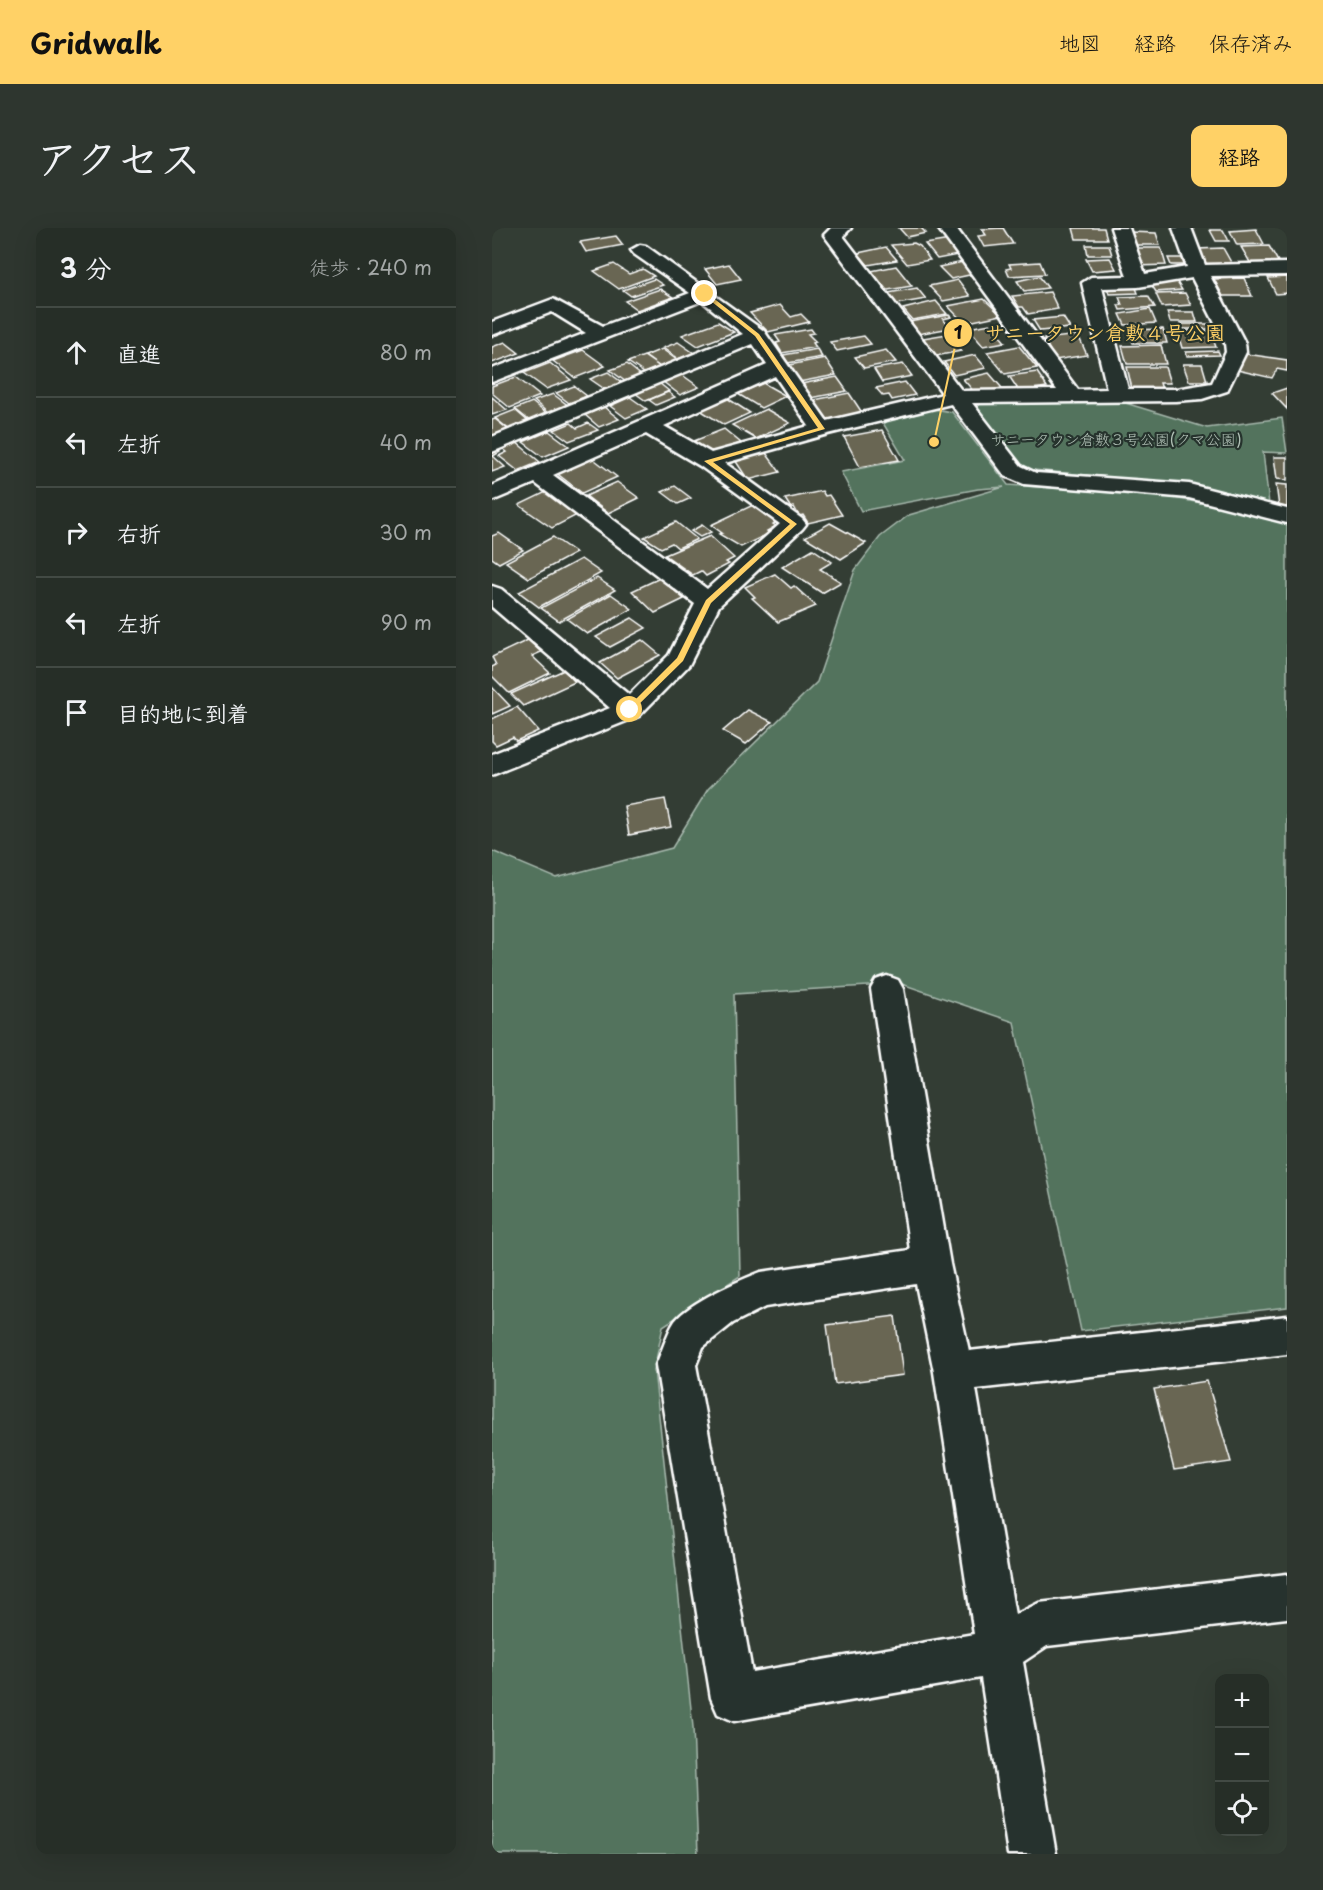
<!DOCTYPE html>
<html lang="ja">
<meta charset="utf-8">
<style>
:root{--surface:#262e27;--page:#2e362f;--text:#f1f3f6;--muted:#a4a8a7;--line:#424a44;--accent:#ffd166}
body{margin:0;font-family:"Playpen Sans","Klee One",sans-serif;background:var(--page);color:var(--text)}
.controls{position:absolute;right:18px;bottom:18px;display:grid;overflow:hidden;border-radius:12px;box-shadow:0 6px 24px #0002}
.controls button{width:54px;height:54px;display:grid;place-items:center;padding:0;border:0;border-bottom:2px solid var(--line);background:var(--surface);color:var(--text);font:30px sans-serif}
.stop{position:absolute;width:18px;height:18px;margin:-14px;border:4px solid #ffd166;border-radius:50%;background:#fff}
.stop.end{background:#ffd166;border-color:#fff;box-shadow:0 2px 6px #0008}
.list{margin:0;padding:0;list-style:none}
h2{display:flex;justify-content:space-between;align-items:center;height:78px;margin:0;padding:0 24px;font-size:26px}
h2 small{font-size:20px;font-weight:400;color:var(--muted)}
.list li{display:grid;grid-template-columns:39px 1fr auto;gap:18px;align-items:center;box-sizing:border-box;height:90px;padding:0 24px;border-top:2px solid var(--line)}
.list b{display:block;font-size:22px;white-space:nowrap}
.list em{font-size:20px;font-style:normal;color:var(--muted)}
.icon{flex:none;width:33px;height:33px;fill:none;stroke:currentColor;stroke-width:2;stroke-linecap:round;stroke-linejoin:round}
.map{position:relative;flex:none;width:795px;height:1626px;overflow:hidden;border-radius:12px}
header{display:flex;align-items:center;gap:36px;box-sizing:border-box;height:84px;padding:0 30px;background:var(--accent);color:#111}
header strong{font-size:28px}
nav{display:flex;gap:33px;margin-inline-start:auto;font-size:21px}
.intro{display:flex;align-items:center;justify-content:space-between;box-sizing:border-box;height:144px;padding:0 36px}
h1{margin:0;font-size:42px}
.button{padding:15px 27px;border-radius:12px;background:var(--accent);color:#111;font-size:21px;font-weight:700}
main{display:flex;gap:36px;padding:0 36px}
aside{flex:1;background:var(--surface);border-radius:12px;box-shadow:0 6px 24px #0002}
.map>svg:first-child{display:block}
.green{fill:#52735d;stroke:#a8b9ae;stroke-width:1.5}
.building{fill:#696652;stroke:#fff;stroke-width:1.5}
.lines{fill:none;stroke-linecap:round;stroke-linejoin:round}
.minor-casing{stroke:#fff;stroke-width:5}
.minor{fill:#26332d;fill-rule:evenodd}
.route{fill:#ffd166}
.labels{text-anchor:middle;stroke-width:4.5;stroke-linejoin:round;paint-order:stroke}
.far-park-label{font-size:15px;fill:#b1c0b6;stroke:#26332d}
.leader{fill:none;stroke:#ffd166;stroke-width:2}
.callout-dot{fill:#ffd166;stroke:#26332d;stroke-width:2}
.mark-label{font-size:18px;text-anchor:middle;font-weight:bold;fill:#111}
.callout-label{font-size:20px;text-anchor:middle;font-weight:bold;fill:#ffd166;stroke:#26332d;stroke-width:4.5;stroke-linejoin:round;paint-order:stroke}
</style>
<header>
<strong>Gridwalk</strong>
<nav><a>地図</a><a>経路</a><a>保存済み</a></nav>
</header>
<div class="intro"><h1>アクセス</h1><a class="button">経路</a></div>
<main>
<aside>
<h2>3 分<small>徒歩 · 240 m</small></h2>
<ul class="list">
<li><svg class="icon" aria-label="ahead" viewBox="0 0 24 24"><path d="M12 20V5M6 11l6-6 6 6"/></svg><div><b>直進</b></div><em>80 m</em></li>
<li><svg class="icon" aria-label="left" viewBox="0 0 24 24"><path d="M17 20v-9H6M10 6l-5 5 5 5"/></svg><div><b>左折</b></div><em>40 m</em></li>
<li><svg class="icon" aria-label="right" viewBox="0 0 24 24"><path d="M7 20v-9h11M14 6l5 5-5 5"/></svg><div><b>右折</b></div><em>30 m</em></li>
<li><svg class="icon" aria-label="left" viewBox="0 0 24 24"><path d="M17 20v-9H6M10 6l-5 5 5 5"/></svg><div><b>左折</b></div><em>90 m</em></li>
<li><svg class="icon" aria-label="arrive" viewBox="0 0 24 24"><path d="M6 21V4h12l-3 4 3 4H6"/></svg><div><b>目的地に到着</b></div></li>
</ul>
</aside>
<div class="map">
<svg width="795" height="1626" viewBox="0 0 795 1626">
<rect width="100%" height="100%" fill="#333d34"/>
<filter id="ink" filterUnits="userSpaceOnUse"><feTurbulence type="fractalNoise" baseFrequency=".0167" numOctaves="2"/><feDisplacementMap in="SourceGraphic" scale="12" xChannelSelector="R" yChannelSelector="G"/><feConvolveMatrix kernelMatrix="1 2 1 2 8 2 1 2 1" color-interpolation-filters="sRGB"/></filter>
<g filter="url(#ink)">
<!-- green -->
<g class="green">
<path d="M630,174L715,200L790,190L795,225L771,224L777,276L669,254L541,242L525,234L483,181L489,175Z"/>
<path d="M442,181L460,184L516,257L664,267L721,277L795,296V1079L589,1103L522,794L410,756L242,766L248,1048L171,1098L162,1142L201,1499L206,1626H0V623L64,650L180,620L216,561L325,454L363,342L388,309L417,287L512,259L486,261L369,283L349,244L413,232L391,195Z"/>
</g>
<!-- building -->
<g class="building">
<path d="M407,0H429L434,5L415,9Z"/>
<path d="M511,0L521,16L492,19L486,8L494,7L490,1Z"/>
<path d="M581,0H612L615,11H584Z"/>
<path d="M764,1L772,16L745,17L738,3Z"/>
<path d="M718,2H731L737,13H724Z"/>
<path d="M637,4L664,5L668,17H641L643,15Z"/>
<path d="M124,8L131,17L94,24L88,14Z"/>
<path d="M458,12L471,26L445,31L433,16Z"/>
<path d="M422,15L428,18L438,32L415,36L399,17Z"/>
<path d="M594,17H617L620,27H596Z"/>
<path d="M777,18L787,35L759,36L749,19Z"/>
<path d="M394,19L405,32L376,37L366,25Z"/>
<path d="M639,20H669L674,37L645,38Z"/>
<path d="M731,20L740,36L713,37L705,21Z"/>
<path d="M618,30L624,41L600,43L594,31Z"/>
<path d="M676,30H690L692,37H679Z"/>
<path d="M471,34L482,46L459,51L447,39Z"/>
<path d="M548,34L553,46L517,48L514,41L519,40L517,36Z"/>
<path d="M122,36L137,46L151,41L162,48L127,61L102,43Z"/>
<path d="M237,36L249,51L225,56L213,41Z"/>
<path d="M404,38L420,58L390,63L374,44Z"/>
<path d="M547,48L556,60L532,63L525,53Z"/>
<path d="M795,49V65L784,66L776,50Z"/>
<path d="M752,50L760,68H731L722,51Z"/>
<path d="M162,51L171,57L139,68L131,62Z"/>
<path d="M683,51L690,62L664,64L657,53Z"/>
<path d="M466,52L478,68L451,73L437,58Z"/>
<path d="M642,55L646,65L617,66L614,56Z"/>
<path d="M425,60L434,71L405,76L396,65Z"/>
<path d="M168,61L181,69L145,82L133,73Z"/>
<path d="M558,64L566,81L536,86L531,79H527L520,68Z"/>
<path d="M693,65L699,77L670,79L664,66Z"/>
<path d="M656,68L663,79L628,82L626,77H630L627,69Z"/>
<path d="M492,71L509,87L472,95L456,78Z"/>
<path d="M444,73L455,86L420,92L411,81Z"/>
<path d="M288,77L299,89L309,86L317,94L276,104L258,85Z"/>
<path d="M658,81L664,95L633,97L628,86Z"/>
<path d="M675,84H702L705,94H678Z"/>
<path d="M457,87L459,89L451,91L458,100L426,106L417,94Z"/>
<path d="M571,89L578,100L548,103L541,92Z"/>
<path d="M226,94L242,104L206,118L190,107Z"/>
<path d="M498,96L513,114L491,118L476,100Z"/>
<path d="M688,96H719L721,101H690Z"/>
<path d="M319,101L322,105L316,106L324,114L321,115L324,119L290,125L284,115L288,114L283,107Z"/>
<path d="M671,101L675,115H641L637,102Z"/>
<path d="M685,103H718L724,119L690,120Z"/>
<path d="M467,104L474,113L462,115L469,123L444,128L431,110Z"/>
<path d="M586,107L595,127L563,132L552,111Z"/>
<path d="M372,108L379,116L345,123L338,114Z"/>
<path d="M13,114L27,125L0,135V119Z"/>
<path d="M186,114L202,125L186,131L171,120Z"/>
<path d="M669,117L674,136H635L630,118Z"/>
<path d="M527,118L545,140L513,146L495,124Z"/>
<path d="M170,121L185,132L168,139L153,128Z"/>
<path d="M325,121L330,129L296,135L291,127Z"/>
<path d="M91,122L113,138L83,150L61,133Z"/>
<path d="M394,122L404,134L372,140L363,129Z"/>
<path d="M726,123L728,127L695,128L694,124Z"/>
<path d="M754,126L795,132V143L785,141L780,150L745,142Z"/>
<path d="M483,127L494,140L462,147L452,134Z"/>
<path d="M152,128L168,139L152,145L136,134Z"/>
<path d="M333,130L344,147L307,154L297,137Z"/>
<path d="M58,135L79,152L54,161L32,145Z"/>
<path d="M135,136L150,148L134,154L118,142Z"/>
<path d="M411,136L420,148L390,154L382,141Z"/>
<path d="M691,136H710L715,153H697Z"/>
<path d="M635,139H673L678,155H668L670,161H640Z"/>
<path d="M116,144L132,156L114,162L98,151Z"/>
<path d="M545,144L555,159L527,163L517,148Z"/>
<path d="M497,145L510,160L483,165L471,151Z"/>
<path d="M189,146L207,159L188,167L170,153Z"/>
<path d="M24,149L48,168L18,180L0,165V158Z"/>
<path d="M345,149L355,163L319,170L309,156Z"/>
<path d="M413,154L423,167L400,172L397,167L391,168L384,160Z"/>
<path d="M167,155L177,163L154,173L143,165Z"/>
<path d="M271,155L294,168L269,180L246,166Z"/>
<path d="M82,158L95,168L77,175L64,165Z"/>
<path d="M795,160V181L780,165Z"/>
<path d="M176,164L183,169L164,177L157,172Z"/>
<path d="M357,165L371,186L336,193L326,178L320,179L317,173Z"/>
<path d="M61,166L77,178L57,186L42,173Z"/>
<path d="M0,169L15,182L0,187Z"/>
<path d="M138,169L155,181L134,190L118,178Z"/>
<path d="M235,170L258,185L232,197L208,182Z"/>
<path d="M40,174L56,187L39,194L23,181Z"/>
<path d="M112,179L127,191L107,199L93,187Z"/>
<path d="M274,181L298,195L264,211L240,197Z"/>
<path d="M23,182L38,195L19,203L3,190Z"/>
<path d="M3,191L18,203L0,210V192Z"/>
<path d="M79,195L85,200L96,195L106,202L77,213L62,202Z"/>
<path d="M232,201L249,215L218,226L202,213Z"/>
<path d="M390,202L407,232L368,239L352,209Z"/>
<path d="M57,203L77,218L51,229L31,214Z"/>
<path d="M24,214L48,234L26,243L7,228L15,224L10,220Z"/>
<path d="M5,222L8,224L1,228L13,239L0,244V224Z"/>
<path d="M274,225L288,244L256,252L243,232Z"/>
<path d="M99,229L125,249L90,265L63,244Z"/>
<path d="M782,229H795V252L785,251Z"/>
<path d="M125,254L147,270L116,285L94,268Z"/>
<path d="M784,256L795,257V279H787Z"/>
<path d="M183,258L199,270L186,276L170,264Z"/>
<path d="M56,263L89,285L60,300L27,277Z"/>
<path d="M330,263L333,268L337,267L350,287L316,295L311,287L307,288L302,279L299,280L293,271Z"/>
<path d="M261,277L285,294L281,296L284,298L275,303L278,305L249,319L227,306L230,305L219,297Z"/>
<path d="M184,294L205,311L186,320L180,315L169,320L152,309Z"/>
<path d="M338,295L374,315L349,331L313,309Z"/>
<path d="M210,297L219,304L208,309L199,303Z"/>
<path d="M7,305L31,322L7,335L0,330V308Z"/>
<path d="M218,308L242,330L234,334L237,336L214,348L209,343L201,347L173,327Z"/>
<path d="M61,309L84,325L37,350L14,334Z"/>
<path d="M321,321L340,334L328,341L349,354L330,365L290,339Z"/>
<path d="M89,331L109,345L47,379L27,364Z"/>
<path d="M283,346L299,360L302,358L324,378L286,394L260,370L263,369L253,359Z"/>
<path d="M105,350L123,362L67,393L49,380Z"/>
<path d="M168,350L192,371L163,385L140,363Z"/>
<path d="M119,366L140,381L95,406L75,391Z"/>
<path d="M140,390L154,400L118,419L104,409Z"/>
<path d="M36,412L49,424L40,428L58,445L17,465L0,448V439L4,437L0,429Z"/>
<path d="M150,412L168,427L125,450L108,435Z"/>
<path d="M72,442L83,454L31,478L19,466Z"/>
<path d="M0,459L18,478L0,486Z"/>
<path d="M25,479L46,503L24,513L21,509L4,517L0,513V491Z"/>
<path d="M256,482L280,494L254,516L231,503Z"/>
<path d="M173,571L179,599L137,607L132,578Z"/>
<path d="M403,1088L411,1147L343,1156L335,1097Z"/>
<path d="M715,1153L739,1234L682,1242L662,1161Z"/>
</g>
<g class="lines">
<defs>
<g id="minor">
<path d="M339,0H359L351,8L470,163L565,162L446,0H464L586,162L615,161L590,55L599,49L635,48L619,0H637L653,46L695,39L681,0H699L713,37L795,35V47L718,48L753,115L754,124L735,163L710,171L684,173L480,175L529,238L544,245L697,256L795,281V295L697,270L532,256L513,248L459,176L336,206L233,235L310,291L314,296L310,301L227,378L197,437L147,488L0,547V526L118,480L0,379V358L9,361L137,467L177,427L203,376L43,255L0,273V258L275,137L261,116L0,224V209L251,106L210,73L0,154V141L94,105L60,84L0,107V94L61,71L111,98L198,65L142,26L139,22L148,17L154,18L272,103L335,193L451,166L332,7ZM700,50L733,115L734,124L720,155L684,161H636L610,60L646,59ZM283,148L317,198L219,225L172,198ZM154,206L208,238L288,296L215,361L61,247Z"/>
<path d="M395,748L406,752L411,761L458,1036L477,1123L795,1088V1126L484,1161L523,1387L547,1375L795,1346V1390L555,1418L531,1434L564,1626H516L489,1450L242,1493L226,1486L219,1470L164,1137C170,1124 175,1105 183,1093C198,1074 246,1053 269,1044L418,1022L379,761L384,752ZM424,1056L442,1144L482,1406L260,1444L204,1137L211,1119L241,1095L273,1079Z"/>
</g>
</defs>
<!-- minor casing -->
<use href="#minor" class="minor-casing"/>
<!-- minor -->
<use href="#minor" class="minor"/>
</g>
</g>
<!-- route -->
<path class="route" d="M215,65L267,106L333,201L221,234L305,296L219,375L191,433L138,485L135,480L185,430L214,372L298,296L212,233L326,200L263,108L210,66Z"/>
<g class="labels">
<!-- far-park labels -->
<g class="far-park-label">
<text x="624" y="217">サニータウン倉敷３号公園(クマ公園)</text>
</g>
</g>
<!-- callouts -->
<path class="leader" d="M442 214L466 105"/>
<g class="callout-dot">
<circle cx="442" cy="214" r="6"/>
<circle cx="466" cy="105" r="15"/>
</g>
<g class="mark-label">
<text x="466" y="111">1</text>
</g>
<g class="callout-label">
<text x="613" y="112">サニータウン倉敷４号公園</text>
</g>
</svg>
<div class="controls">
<button>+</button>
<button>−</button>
<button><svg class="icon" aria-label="locate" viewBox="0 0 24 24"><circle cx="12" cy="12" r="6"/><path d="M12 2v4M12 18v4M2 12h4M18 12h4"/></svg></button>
</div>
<div class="stop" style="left:138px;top:482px"></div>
<div class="stop end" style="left:213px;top:66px"></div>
</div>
</main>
